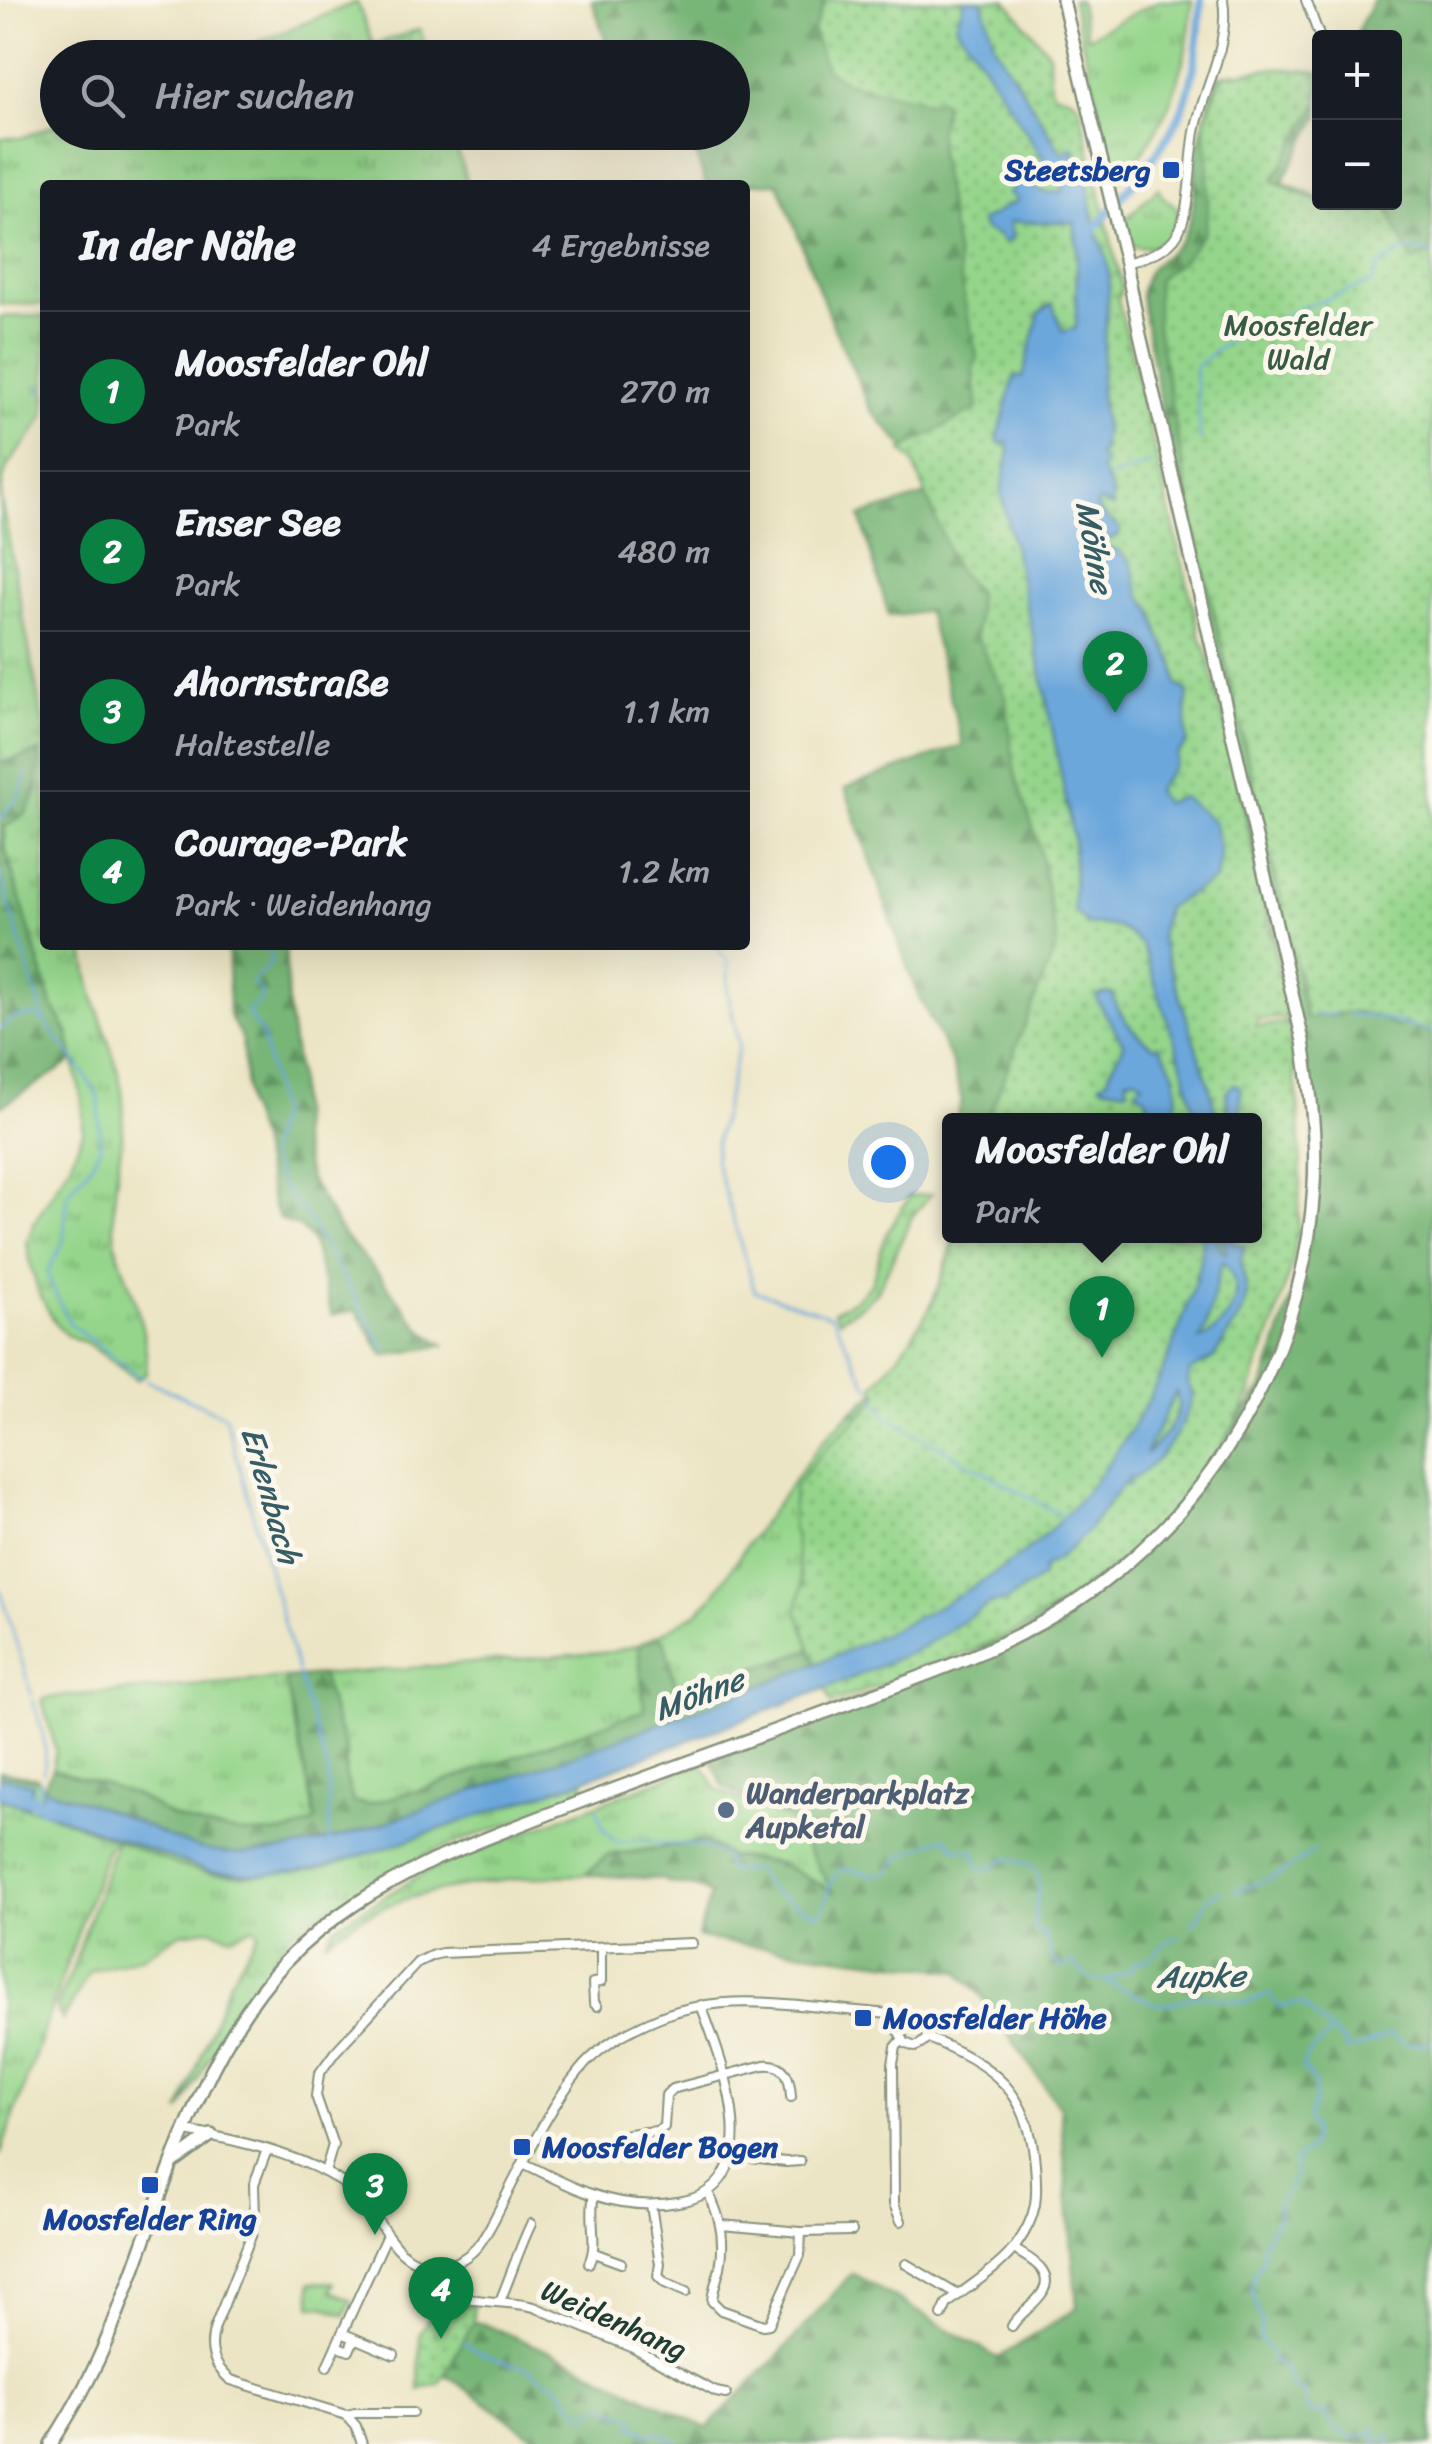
<!DOCTYPE html>
<html lang="de">
<meta charset="utf-8">
<style>
:root{--surface:#171b24;--page:#242831;--text:#f1f3f6;--muted:#9ea1a6;--line:#363941;--accent:#0b8043}
body{margin:0;font-family:Sriracha,sans-serif;background:var(--page);color:var(--text)}
.controls{position:absolute;right:30px;top:30px;display:grid;overflow:hidden;border-radius:10px;box-shadow:0 10px 40px #0002}
.controls button{width:90px;height:90px;display:grid;place-items:center;padding:0;border:0;border-bottom:2px solid var(--line);background:var(--surface);color:var(--text);font:50px sans-serif}
.you{position:absolute;left:888px;top:1162px;width:35px;height:35px;margin:-25px;border:8px solid #fff;border-radius:50%;background:#1a73e8;box-shadow:0 0 0 15px #1a73e833}
.badge{display:grid;place-items:center;width:65px;height:65px;border-radius:50%;background:var(--accent);color:#fff;font-size:32px;font-weight:700}
.pin{position:absolute;translate:-50% -82px;filter:drop-shadow(0 2px 5px #0008)}
.pin::after{content:'';position:absolute;top:52px;width:35px;height:30px;background:inherit;clip-path:polygon(0 0,100% 0,50% 100%)}
.popup{position:absolute;left:942px;top:1113px;width:320px;height:130px;box-sizing:border-box;display:grid;place-content:center;border-radius:10px;background:var(--surface);filter:drop-shadow(0 2px 8px #0005);font-size:32px;white-space:nowrap;color:var(--muted)}
.popup b{font-size:38px;color:var(--text)}
.popup::after{content:'';position:absolute;left:50%;top:100%;margin-left:-20px;border:20px solid transparent;border-top-color:var(--surface)}
.list{margin:0;padding:0;list-style:none}
h2{display:flex;justify-content:space-between;align-items:center;height:130px;margin:0;padding:0 40px;font-size:42px}
h2 small{font-size:32px;font-weight:400;color:var(--muted)}
.list li{display:grid;grid-template-columns:65px 1fr auto;gap:30px;align-items:center;box-sizing:border-box;height:160px;padding:0 40px;border-top:2px solid var(--line)}
.list b{display:block;font-size:38px;white-space:nowrap}
.list p{margin:0;font-size:32px;white-space:nowrap;color:var(--muted)}
.list em{font-size:32px;font-style:normal;color:var(--muted)}
.icon{flex:none;width:55px;height:55px;fill:none;stroke:currentColor;stroke-width:2;stroke-linecap:round;stroke-linejoin:round}
.map{position:relative;flex:none;width:1432px;height:2444px;overflow:hidden}
.search{position:absolute;background:var(--surface);box-shadow:0 10px 40px #0002;left:40px;top:40px;width:710px;height:110px;display:flex;align-items:center;gap:25px;box-sizing:border-box;padding:0 35px;border-radius:55px;color:var(--muted);font-size:38px}
.panel{position:absolute;background:var(--surface);box-shadow:0 10px 40px #0002;left:40px;top:180px;width:710px;height:770px;border-radius:10px}
.map>svg:first-child{display:block}
.grass{fill:url(#grass-tufts);stroke:#5a8960;stroke-width:2.5}
.forest{fill:url(#forest-firs);stroke:#4c7a56;stroke-width:2.5}
.park{fill:url(#park-dots);stroke:#5a8960;stroke-width:2.5}
.water{fill:#6ca7dc;stroke:#467288;stroke-width:2.5;fill-rule:evenodd}
.lines{fill:none;stroke-linecap:round;stroke-linejoin:round}
.stream{stroke:#6ca7dc;stroke-width:2.5}
.canal{stroke:#6ca7dc;stroke-width:8}
.river{stroke:#6ca7dc;stroke-width:12}
.street-casing{stroke:#86917c;stroke-width:12}
.secondary-casing{stroke:#86917c;stroke-width:16}
.street{stroke:#fff;stroke-width:8}
.secondary{stroke:#fff;stroke-width:11}
.transit-dot{fill:#1a4fb4;stroke:#fbf7ec;stroke-width:4}
.service-dot{fill:#5c6f8a;stroke:#fbf7ec;stroke-width:4}
.labels{text-anchor:middle;stroke-width:10;stroke-linejoin:round;paint-order:stroke}
.transit-label{font-size:30px;font-weight:bold;fill:#164399;stroke:#fbf7ec;text-anchor:start}
.park-label{font-size:30px;fill:#375b45;stroke:#fbf7ec}
.service-label{font-size:30px;font-weight:bold;fill:#4e5e75;stroke:#fbf7ec;text-anchor:start}
.street-label{font-size:30px;fill:#1f3d34;stroke:#fbf7ec}
.water-label{font-size:32px;font-style:italic;fill:#365d66;stroke:#fbf7ec}
</style>
<div class="map">
<svg width="1432" height="2444" viewBox="0 0 1432 2444">
<defs>
<pattern id="grass-tufts" width="24" height="20" patternUnits="userSpaceOnUse" patternTransform="scale(2.5)"><rect width="24" height="20" fill="#95d58b"/><path d="M3 7l-1-3M5 7V3M7 7l1-3M15 17l-1-3M17 17v-4M19 17l1-3" fill="none" stroke="#79ae72"/></pattern>
<pattern id="forest-firs" width="22" height="20" patternUnits="userSpaceOnUse" patternTransform="scale(2.5)"><rect width="22" height="20" fill="#78b677"/><path d="M5 1l3.5 6h-7zM16 11l3.5 6h-7z" fill="#629562"/></pattern>
<pattern id="park-dots" width="8" height="8" patternUnits="userSpaceOnUse" patternTransform="scale(2.5)"><rect width="8" height="8" fill="#95d58b"/><path d="M2 2h.1M6 6h.1" fill="none" stroke="#79ae72" stroke-width="1.8" stroke-linecap="round"/></pattern>
</defs>
<rect width="100%" height="100%" fill="#fbf7ec"/>
<filter id="ink" filterUnits="userSpaceOnUse"><feTurbulence type="fractalNoise" baseFrequency=".01" numOctaves="2"/><feDisplacementMap in="SourceGraphic" scale="20" xChannelSelector="R" yChannelSelector="G"/><feConvolveMatrix kernelMatrix="1 2 1 2 8 2 1 2 1" color-interpolation-filters="sRGB"/></filter>
<filter id="wash" filterUnits="userSpaceOnUse"><feTurbulence type="fractalNoise" baseFrequency=".0048" numOctaves="4" result="noise"/><feDisplacementMap in="SourceGraphic" scale="40" xChannelSelector="R" yChannelSelector="G"/><feGaussianBlur stdDeviation="2.25" result="paint"/><feColorMatrix in="noise" values="0 0 0 0 0 0 0 0 0 0 0 0 0 0 0 0 0 1.4 0 .05"/><feComposite in="paint" operator="in"/></filter>
<g filter="url(#wash)">
<rect width="100%" height="100%" fill="#ece5c5"/>
<!-- grass -->
<g class="grass">
<path d="M1072,0H1079L1087,37L1160,0H1192C1189,58 1175,105 1142,153C1134,165 1129,175 1116,180Z"/>
<path d="M357,2L373,45L420,29L429,57H222Z"/>
<path d="M57,124L58,132L452,133L468,185H45V304H0V138H21Z"/>
<path d="M1158,188L1163,197L1178,209C1180,235 1155,255 1131,245L1125,220Z"/>
<path d="M45,316C45,334 49,407 43,418C25,452 1,456 1,500L45,733V945H83C86,962 89,980 94,998C104,1032 120,1065 123,1101C126,1148 108,1193 115,1239C117,1254 123,1268 129,1283C138,1307 149,1347 146,1373L137,1380L87,1343L66,1335L58,1327L39,1294L30,1263L27,1241L35,1221L70,1164L83,1132V1106L68,1033L52,1005L4,845V827L26,813L39,753L0,763V317Z"/>
<path d="M932,1194L913,1215L878,1290L864,1304L839,1320L834,1311L856,1299L872,1282L885,1236L910,1196Z"/>
<path d="M854,1410L858,1419L866,1631L755,1668L679,1698L664,1640L657,1636L697,1613L712,1598L748,1543L824,1439Z"/>
<path d="M638,1645L645,1710L428,1788L368,1804L353,1802L345,1774L346,1753L321,1675L611,1652Z"/>
<path d="M285,1678L316,1820C286,1845 209,1831 174,1817C160,1812 148,1800 134,1795C108,1784 79,1778 52,1769L56,1750L42,1700L54,1697Z"/>
<path d="M702,1764L717,1790L795,1822L801,1838L834,1892L780,1863L729,1856L704,1841L607,1855L585,1875C553,1875 523,1878 492,1882C427,1891 378,1900 325,1942L335,1926L434,1867Z"/>
<path d="M0,1771L38,1778L30,1806L118,1840L259,1875L315,1869L379,1850L583,1780L588,1795L431,1852L328,1909L291,1933L229,2022L180,2112L229,1982L259,1932L253,1927L231,1936L209,1929L180,1933L144,1956L90,1971L63,2020L57,2010V2004L71,1973L116,1841L107,1848L0,2156Z"/>
<path d="M311,2282L334,2283L331,2291L352,2300L345,2315L323,2306H311Z"/>
</g>
<!-- forest -->
<g class="forest">
<path d="M592,0H964L1163,1055L1126,1079L1135,1077L1144,1083L1160,1120H956L962,1101L951,1060L915,989L845,788L963,745L927,611L889,616L860,516L942,490L871,410L832,323L778,183L706,185L689,133L732,132V58L665,57L663,52L611,57Z"/>
<path d="M1374,0H1432V2444H548L538,2440L445,2374L473,2322L484,2324L574,2362L707,2428L793,2340L852,2273L998,2358L1077,2308L1060,2108L979,1993L958,1971L722,1942L698,1937L710,1895C694,1881 678,1889 661,1879L586,1875L607,1856L704,1842L729,1857L779,1863L833,1892L801,1838L795,1822L723,1786L712,1761L830,1710L969,1658L1146,1546L1263,1387L1308,1244L1315,1120L1173,475L1141,297C1144,257 1167,264 1183,236C1199,209 1192,174 1198,145C1203,122 1211,100 1217,77L1276,70L1319,77V116L1282,182L1319,198L1320,202L1330,203L1341,207L1344,203L1394,202V38L1354,37Z"/>
<path d="M40,752L37,790L26,813L5,827L4,845L52,1005L68,1033L73,1061L0,1107V763Z"/>
<path d="M228,945H285L288,1007L298,1077L300,1140L310,1180L343,1235L380,1276L421,1329L444,1345L384,1356L356,1310L332,1315L312,1241L301,1228L280,1219L273,1205L258,1136L247,1106L242,1039L229,1015Z"/>
<path d="M955,1236H1202C1202,1272 1188,1303 1176,1337C1149,1414 1093,1495 1031,1547C1005,1568 977,1585 948,1601C877,1640 809,1668 733,1696C613,1742 491,1785 370,1828C323,1843 274,1856 225,1853C188,1850 156,1830 123,1816C97,1805 69,1797 43,1788L52,1769C79,1778 108,1784 134,1795C148,1800 160,1812 174,1817C209,1831 286,1845 316,1820L285,1678L321,1675L346,1753L345,1774L353,1802L368,1804L428,1788L644,1710L638,1645L657,1636L664,1640L679,1698L755,1668L866,1631L964,1578L875,1414L858,1419L854,1410L888,1381L887,1374L922,1326L941,1281Z"/>
</g>
<!-- park -->
<g class="park">
<path d="M825,0H1006L1049,53L1050,84L1054,93L1071,98L1079,104L1122,287L1118,299L1201,639L1206,649L1236,771L1288,1017L1258,1020L1256,1027L1289,1022L1299,1112L1301,1165L1298,1228L1293,1259L1273,1328L1256,1371L1250,1395L1233,1427L1197,1484L1139,1548L1062,1604L1013,1633L974,1650L831,1703L797,1611L802,1586L792,1522L794,1488L821,1453L867,1410L879,1394L873,1387L903,1350L932,1305L957,1236H1254V1120H987L1057,944L1039,846L1015,774L1006,697L976,636L978,593L955,567L913,462L902,450L978,408L973,371L977,359L976,351L965,304L939,154V128L944,114L943,101L939,100L929,102L848,83L826,69L813,31Z"/>
<path d="M1276,68L1319,72V101L1273,181L1334,209L1337,203H1385L1412,262L1432,254V1031H1421L1405,1023L1397,1027L1388,1023L1382,1018C1372,1018 1368,1012 1358,1012C1341,1012 1323,1015 1306,1019L1299,978L1197,539L1157,326V281L1162,275L1183,260L1203,234L1208,212V153L1204,124L1213,97L1224,75Z"/>
<path d="M0,1773L38,1780L40,1785L46,1787L49,1803L178,1855L308,1864L369,1853L341,1862L285,1872L243,1876L211,1874L183,1867L37,1809H30L0,1799Z"/>
<path d="M449,2297L473,2304V2322L440,2383L419,2390L420,2333L438,2302Z"/>
</g>
<!-- water -->
<g class="water">
<path d="M964,0H982L995,46L1062,153L1073,147L1076,151L1067,162L1074,171L1087,176L1095,228L1105,253L1110,278L1100,391L1105,434L1102,444L1104,450L1098,454L1099,458L1105,459L1101,470L1112,491L1113,507L1099,501L1097,505C1101,517 1112,520 1120,529L1119,535C1107,542 1093,542 1087,557L1106,547L1119,551L1131,562L1140,595L1153,611L1160,636L1174,663L1177,684L1188,692L1186,708L1187,744L1177,754L1176,763L1156,791L1164,803L1183,797L1215,823L1220,856L1216,879L1166,908L1160,937L1210,1088L1217,1120H1196L1185,1072L1142,945C1122,926 1114,924 1088,925L1074,910L1073,837L1042,676L1001,492L1009,452L1007,442L1002,444L997,441L1014,377H1023L1039,313L1052,303L1063,332L1076,328L1077,250L1074,222H1010L1012,238L1010,242L1002,241L998,235L984,230L980,221C994,217 1000,208 1015,202L1017,200L1009,193L1018,182H1026C1038,192 1049,194 1064,191L976,53L956,26Z"/>
<path d="M1106,993L1112,994C1121,1018 1135,1036 1156,1047L1159,1044C1164,1055 1172,1064 1175,1076C1180,1092 1177,1115 1160,1120L1152,1116L1146,1098L1135,1089L1143,1083L1135,1077L1126,1079L1128,1089L1125,1090L1102,1086L1100,1083L1108,1079C1109,1065 1122,1057 1123,1043L1097,1000V996Z"/>
<path d="M1234,1084L1239,1086L1241,1089L1240,1120H1229L1226,1093Z"/>
<path d="M1202,1236H1217L1221,1251L1226,1253L1222,1236H1230L1231,1241L1239,1243L1244,1249L1241,1260L1247,1294L1242,1313L1214,1357L1190,1371L1187,1381L1193,1395C1183,1429 1164,1459 1133,1479L1128,1477L1130,1485H1125L1124,1482C1101,1513 1078,1550 1043,1568L1042,1577L1005,1602L991,1603L919,1649L850,1679L583,1780L379,1850L315,1869L259,1875L210,1872L38,1809L43,1788C69,1797 97,1805 123,1816C156,1830 188,1850 225,1853C274,1856 323,1843 370,1828C491,1785 613,1742 733,1696C809,1668 877,1640 948,1601C977,1585 1005,1568 1031,1547C1093,1495 1149,1414 1176,1337C1188,1303 1202,1272 1202,1236ZM1222,1261C1250,1290 1230,1324 1200,1340L1205,1330ZM1176,1392C1186,1416 1162,1439 1145,1455Z"/>
<path d="M0,1776L33,1784L27,1807L0,1798Z"/>
</g>
<g class="lines">
<!-- stream -->
<g class="stream">
<path d="M38,385L45,391"/>
<path d="M1201,441L1195,368L1216,350L1252,327L1269,323L1302,308L1373,282L1378,266C1388,262 1398,252 1407,250C1416,249 1424,253 1432,253"/>
<path d="M1107,479L1151,463"/>
<path d="M0,819L20,795L27,774"/>
<path d="M0,874L45,1022L84,1073L99,1098L100,1148L89,1167L68,1193L63,1242L48,1272L50,1282L70,1324L141,1378"/>
<path d="M264,945L271,954V963L252,982L262,993L260,1003L252,1006L248,1014L262,1035L279,1113L271,1138L269,1158L285,1191L305,1214L324,1245L386,1350"/>
<path d="M714,945L728,961V992L739,1046L716,1142L715,1160L755,1291L832,1316L869,1388"/>
<path d="M1348,1014L1384,1019L1432,1032"/>
<path d="M1315,1015L1334,1014"/>
<path d="M0,1029L14,1018L33,1015L43,1021"/>
<path d="M146,1380L225,1416L297,1670"/>
<path d="M874,1396L889,1418L1064,1517"/>
<path d="M0,1588L32,1696"/>
<path d="M298,1674L328,1772L329,1843"/>
<path d="M33,1701C40,1723 50,1749 43,1772"/>
<path d="M34,1800L41,1781"/>
<path d="M597,1809L604,1830L616,1842C625,1843 631,1840 640,1840C648,1839 656,1844 664,1844C685,1844 708,1844 725,1857L727,1869L731,1872L755,1869C759,1873 761,1879 765,1884C773,1895 805,1909 818,1914L824,1907L830,1883L841,1869C855,1867 872,1880 888,1872C894,1869 892,1864 897,1860C908,1850 928,1845 941,1838H946L957,1849L975,1851L978,1867C990,1873 995,1864 1005,1858L1031,1865L1039,1876C1039,1892 1036,1908 1033,1925L1046,1937L1052,1959L1062,1968L1072,1962L1085,1975L1093,1979L1105,1981L1155,2004H1169L1201,1995L1245,2003L1271,1994L1278,2007L1301,2003L1344,2043L1345,2049L1360,2048L1389,2034C1404,2046 1414,2046 1432,2043"/>
<path d="M1235,1891L1278,1876L1314,1851"/>
<path d="M1192,1923C1206,1915 1198,1898 1222,1891"/>
<path d="M1107,1981L1131,1970L1133,1964L1151,1958L1166,1942L1179,1936"/>
<path d="M1331,2032C1321,2045 1308,2050 1302,2067L1315,2083L1314,2105L1308,2119L1314,2131L1311,2147L1295,2161C1297,2190 1288,2185 1277,2206L1279,2216L1262,2245L1264,2258L1254,2275L1252,2292L1262,2324L1259,2336L1270,2353L1273,2362L1285,2368L1294,2390H1303L1307,2411L1328,2415C1327,2431 1343,2430 1353,2439L1375,2430V2443L1388,2435L1391,2444"/>
<path d="M464,2342C484,2359 505,2363 529,2368C537,2378 548,2378 557,2386C568,2396 575,2408 588,2415L600,2405C612,2408 621,2414 633,2417L634,2428H640L648,2435L658,2433L677,2442V2444"/>
</g>
<!-- canal -->
<path class="canal" d="M1091,233C1120,198 1166,150 1183,107C1196,74 1199,35 1201,0"/>
<!-- river -->
<path class="river" d="M0,1789L19,1794L52,1808"/>
</g>
</g>
<g filter="url(#ink)">
<g class="lines">
<defs>
<g id="street">
<path d="M1306,0L1320,38"/>
<path d="M1126,263C1144,258 1168,251 1178,233C1192,207 1189,158 1196,127C1205,85 1230,45 1223,0"/>
<path d="M597,2006L594,2003L593,1983L601,1982V1947"/>
<path d="M928,2038C993,2065 1029,2090 1035,2164C1038,2198 1037,2216 1017,2244C1002,2267 968,2286 947,2304L942,2315"/>
<path d="M186,2131C238,2140 323,2158 360,2198C385,2224 394,2264 436,2266C450,2267 466,2259 476,2248C489,2233 497,2213 506,2196C528,2154 549,2108 579,2071C599,2046 630,2029 660,2017C734,1988 816,2010 893,2014L904,2022C927,2008 941,2037 915,2047L905,2043L899,2032L904,2022"/>
<path d="M628,2134L656,2131L664,2127L666,2095L672,2089L764,2065C786,2063 790,2078 791,2097"/>
<path d="M267,2150L254,2184L255,2218L251,2236L215,2327C208,2349 213,2366 231,2380L346,2415L356,2426L362,2444"/>
<path d="M731,2156L786,2162L800,2161"/>
<path d="M523,2163C547,2174 569,2187 594,2195C621,2204 650,2207 678,2202C773,2188 722,2061 701,2005"/>
<path d="M325,2172L333,2145L316,2096L319,2074L335,2052L418,1962L433,1955L442,1953L692,1943"/>
<path d="M708,2193C721,2216 725,2242 720,2268C717,2279 713,2289 712,2301L721,2310L763,2325L769,2324L800,2255L801,2232L721,2225"/>
<path d="M651,2205L660,2264L658,2276L665,2283L686,2292"/>
<path d="M901,2221L894,2204L893,2064L896,2047L902,2040"/>
<path d="M801,2232L852,2231"/>
<path d="M594,2253L621,2263"/>
<path d="M589,2263C599,2243 588,2218 594,2195"/>
<path d="M906,2264L958,2295"/>
<path d="M439,2267C442,2277 444,2288 454,2294C468,2303 514,2301 534,2307L629,2346L716,2392L726,2394"/>
<path d="M500,2301C511,2275 519,2249 531,2224"/>
<path d="M1012,2326C1021,2309 1058,2293 1042,2270C1036,2261 1023,2255 1014,2249"/>
<path d="M342,2333L394,2355"/>
<path d="M336,2346L349,2351L354,2339"/>
<path d="M327,2366L387,2235"/>
<path d="M346,2415L355,2413H412"/>
</g>
<g id="secondary">
<path d="M177,2160L211,2135"/>
<path d="M51,2444C70,2414 88,2384 102,2351C159,2222 186,2069 285,1962C328,1917 379,1887 434,1860C564,1805 699,1759 831,1710C913,1679 1000,1652 1074,1603C1215,1509 1304,1354 1314,1185C1317,1137 1310,1089 1303,1041L1140,335L1126,263L1063,0"/>
</g>
</defs>
<!-- street casing -->
<use href="#street" class="street-casing"/>
<!-- secondary casing -->
<use href="#secondary" class="secondary-casing"/>
<!-- street -->
<use href="#street" class="street"/>
<!-- secondary -->
<use href="#secondary" class="secondary"/>
</g>
</g>
<!-- markers -->
<g class="transit-dot">
<rect x="1161" y="160" width="20" height="20" rx="5"/>
<rect x="853" y="2008" width="20" height="20" rx="5"/>
<rect x="512" y="2137" width="20" height="20" rx="5"/>
<rect x="140" y="2175" width="20" height="20" rx="5"/>
</g>
<circle class="service-dot" cx="726" cy="1810" r="10"/>
<g class="labels">
<!-- transit labels -->
<g class="transit-label">
<text x="1151" y="180" text-anchor="end">Steetsberg</text>
<text x="883" y="2028">Moosfelder Höhe</text>
<text x="542" y="2157">Moosfelder Bogen</text>
<text x="150" y="2229" text-anchor="middle">Moosfelder Ring</text>
</g>
<!-- park labels -->
<g class="park-label">
<text x="1298" y="335">Moosfelder<tspan x="1298" dy="34">Wald</tspan></text>
</g>
<!-- service labels -->
<g class="service-label">
<text x="746" y="1803">Wanderparkplatz<tspan x="746" dy="34">Aupketal</tspan></text>
</g>
<!-- street labels -->
<g class="street-label">
<text transform="translate(614 2320) rotate(24)" y="10">Weidenhang</text>
</g>
<!-- water labels -->
<g class="water-label">
<text transform="translate(1095 547) rotate(80)" y="11">Möhne</text>
<text transform="translate(271 1495) rotate(74)" y="11">Erlenbach</text>
<text transform="translate(699 1694) rotate(-21)" y="11">Möhne</text>
<text transform="translate(1201 1976) rotate(-1)" y="11">Aupke</text>
</g>
</g>
</svg>
<div class="controls">
<button>+</button>
<button>−</button>
</div>
<div class="you"></div>
<div class="pin badge" style="left:1102px;top:1358px">1</div>
<div class="popup"><b>Moosfelder Ohl</b>Park</div>
<div class="pin badge" style="left:1115px;top:713px">2</div>
<div class="pin badge" style="left:375px;top:2235px">3</div>
<div class="pin badge" style="left:441px;top:2339px">4</div>
<div class="search"><svg class="icon" aria-label="search" viewBox="0 0 24 24"><circle cx="10" cy="10" r="6"/><path d="M15 15l6 6"/></svg>Hier suchen</div>
<section class="panel">
<h2>In der Nähe<small>4 Ergebnisse</small></h2>
<ul class="list">
<li><span class="badge">1</span><div><b>Moosfelder Ohl</b><p>Park</p></div><em>270 m</em></li>
<li><span class="badge">2</span><div><b>Enser See</b><p>Park</p></div><em>480 m</em></li>
<li><span class="badge">3</span><div><b>Ahornstraße</b><p>Haltestelle</p></div><em>1.1 km</em></li>
<li><span class="badge">4</span><div><b>Courage-Park</b><p>Park · Weidenhang</p></div><em>1.2 km</em></li>
</ul>
</section>
</div>
